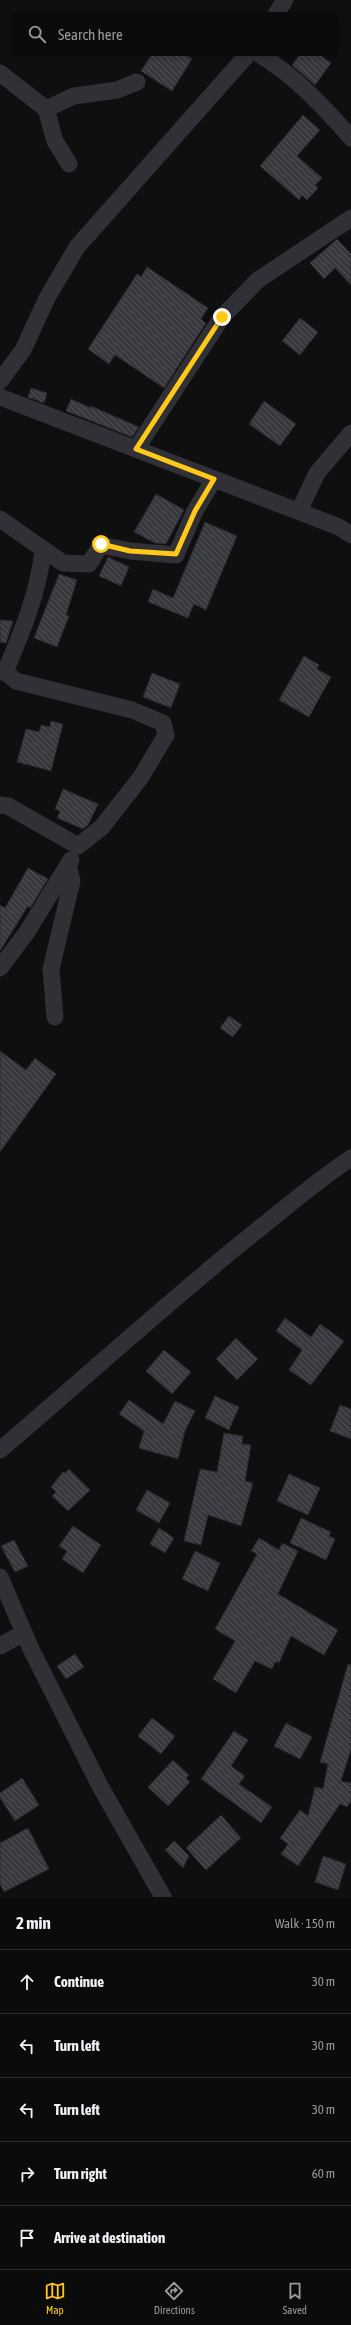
<!DOCTYPE html>
<meta charset="utf-8">
<style>
:root{--surface:#0b0b0c;--page:#141415;--text:#f1f3f6;--muted:#9a9b9d;--line:#2b2b2d;--accent:#ffc918}
body{margin:0;font-family:"Asap Condensed",sans-serif;background:var(--page);color:var(--text)}
.stop{position:absolute;width:12px;height:12px;margin:-9px;border:3px solid #ffc918;border-radius:50%;background:#fff}
.stop.end{background:#ffc918;border-color:#fff;box-shadow:0 1px 4px #0008}
.list{margin:0;padding:0;list-style:none}
h2{display:flex;justify-content:space-between;align-items:center;height:52px;margin:0;padding:0 16px;font-size:17px}
h2 small{font-size:13px;font-weight:400;color:var(--muted)}
.list li{display:grid;grid-template-columns:26px 1fr auto;gap:12px;align-items:center;box-sizing:border-box;height:64px;padding:0 16px;border-top:1px solid var(--line)}
.list b{display:block;font-size:15px;white-space:nowrap}
.list em{font-size:13px;font-style:normal;color:var(--muted)}
.icon{flex:none;width:22px;height:22px;fill:none;stroke:currentColor;stroke-width:2;stroke-linecap:round;stroke-linejoin:round}
.map{position:relative;flex:none;width:351px;height:1897px;overflow:hidden}
.search{position:absolute;background:var(--surface);box-shadow:0 2px 10px #0003;left:12px;right:12px;top:12px;height:44px;display:flex;align-items:center;gap:10px;box-sizing:border-box;padding:0 14px;border-radius:6px;color:var(--muted);font-size:15px}
.sheet{height:372px;background:var(--surface)}
nav{display:flex;justify-content:space-around;align-items:center;box-sizing:border-box;height:56px;border-top:1px solid var(--line);background:var(--surface);font-size:11px;color:var(--muted)}
nav a{display:grid;justify-items:center;gap:2px}
nav .on{color:var(--accent)}
.map>svg:first-child{display:block}
.building{fill:url(#building-back-hatch);stroke:#29292d}
.lines{fill:none;stroke-linecap:round;stroke-linejoin:round}
.minor{stroke:#303036;stroke-width:17}
.route{stroke:#ffc918;stroke-width:5}
</style>
<div class="map">
<svg width="351" height="1897" viewBox="0 0 351 1897">
<defs>
<pattern id="building-back-hatch" width="6" height="6" patternUnits="userSpaceOnUse"><rect width="6" height="6" fill="#38393f"/><path d="M-1 5l2 2M0 0l6 6M5-1l2 2" fill="none" stroke="#525258"/></pattern>
</defs>
<rect width="100%" height="100%" fill="#0f0f10"/>
<!-- building -->
<g class="building">
<path d="M152,54H184L192,59L172,91L141,71Z"/>
<path d="M300,54H319L331,63L315,85L292,65Z"/>
<path d="M303,115L320,130L297,156L322,178L315,185L318,188L307,200L302,195L299,200L260,166Z"/>
<path d="M337,239L351,254V285L335,268L324,279L310,263Z"/>
<path d="M147,267L208,308L201,319L206,323L164,388L115,355L109,364L88,349L137,274L141,277Z"/>
<path d="M300,318L318,332L300,355L282,341Z"/>
<path d="M31,388L47,393L44,403L28,397Z"/>
<path d="M71,399L91,408V406L139,427L132,437L66,411Z"/>
<path d="M264,401L296,424L280,446L249,424Z"/>
<path d="M156,494L184,510L166,544L155,543L134,532Z"/>
<path d="M205,522L237,536L206,610L194,604L188,618L148,602L153,589L173,598Z"/>
<path d="M108,557L129,567L121,586L99,576Z"/>
<path d="M59,574L77,580L66,615L69,616L57,647L34,638Z"/>
<path d="M0,620L13,621L6,643L0,642Z"/>
<path d="M304,656L319,665L317,669L331,677L309,717L279,700Z"/>
<path d="M152,673L180,684L171,708L143,697Z"/>
<path d="M51,721L63,724L51,771L17,762L26,729L39,732L41,725L50,727Z"/>
<path d="M63,789L98,804L88,825L83,829L57,818L60,811L55,809Z"/>
<path d="M28,868L48,879L30,908L28,906L0,951V905L5,908Z"/>
<path d="M229,1016L242,1025L233,1037L220,1028Z"/>
<path d="M0,1051L26,1070L35,1058L56,1074L0,1152Z"/>
<path d="M285,1318L311,1337L320,1324L344,1341L311,1385L289,1370L302,1350L276,1331Z"/>
<path d="M236,1338L258,1359L237,1380L216,1359Z"/>
<path d="M164,1350L191,1372L172,1394L146,1371Z"/>
<path d="M215,1396L239,1407L229,1430L205,1418Z"/>
<path d="M129,1400L163,1424L175,1401L195,1411L185,1431L178,1459L139,1448L144,1431L119,1414Z"/>
<path d="M340,1405L351,1409V1439L330,1431Z"/>
<path d="M224,1433L243,1436L242,1444L251,1445L245,1481L253,1483L241,1526L208,1515L201,1545L184,1541L200,1469L217,1472Z"/>
<path d="M69,1469L90,1490L68,1511L52,1496L56,1492L51,1487L63,1472L65,1473Z"/>
<path d="M289,1474L320,1488L308,1515L277,1501Z"/>
<path d="M147,1490L170,1503L159,1523L136,1510Z"/>
<path d="M301,1518L331,1532L329,1536L335,1539L326,1560L290,1543Z"/>
<path d="M73,1526L101,1545L83,1573L62,1559L67,1551L59,1546Z"/>
<path d="M159,1528L174,1538L165,1553L150,1544Z"/>
<path d="M259,1538L279,1550L282,1543L298,1551L278,1594L338,1630L324,1655L291,1636L279,1663L275,1662L272,1669L255,1661L236,1693L213,1679L235,1641L215,1629L257,1554L251,1551Z"/>
<path d="M14,1540L28,1566L15,1572L1,1546Z"/>
<path d="M195,1551L220,1563L208,1591L182,1579Z"/>
<path d="M75,1654L84,1667L66,1679L57,1666Z"/>
<path d="M348,1664L351,1665V1749L341,1781L351,1783V1801L347,1807L340,1804L298,1866L281,1854L288,1844L280,1838L300,1810L308,1816L315,1787L323,1789L328,1764L320,1762Z"/>
<path d="M152,1718L175,1736L161,1754L138,1736Z"/>
<path d="M286,1723L312,1737L300,1759L274,1746Z"/>
<path d="M234,1731L248,1740L231,1766L245,1776L239,1784L272,1807L261,1823L201,1779Z"/>
<path d="M173,1760L189,1775L186,1778L190,1782L168,1806L148,1787Z"/>
<path d="M22,1778L39,1805L15,1821L0,1798V1793Z"/>
<path d="M221,1815L241,1838L206,1870L186,1848Z"/>
<path d="M28,1828L49,1869L4,1892L0,1884V1843Z"/>
<path d="M174,1841L189,1856L183,1868L165,1850Z"/>
<path d="M323,1856L346,1864L338,1890L315,1882Z"/>
</g>
<g class="lines">
<!-- minor -->
<g class="minor">
<path d="M276,14L285,0"/>
<path d="M259,54C295,76 324,107 351,138"/>
<path d="M0,73L46,109L55,141L69,164"/>
<path d="M46,109L74,96L117,90L137,82"/>
<path d="M0,381L23,350L47,298L77,247L248,54"/>
<path d="M0,397L339,527L351,535"/>
<path d="M136,449L222,317L258,280L351,218"/>
<path d="M299,511L317,473L351,433"/>
<path d="M0,519L63,563L89,564L101,545L130,551L176,555L195,511L214,479"/>
<path d="M0,672H5C22,632 38,594 43,551"/>
<path d="M0,805L8,806L78,846L102,827L141,777L166,735L163,723L132,710L16,681L5,672"/>
<path d="M0,968L27,932L71,860"/>
<path d="M55,1017L51,969L72,881L68,865"/>
<path d="M0,1450C87,1376 171,1299 260,1228C290,1204 319,1179 351,1158"/>
<path d="M0,1577L31,1649L100,1786L163,1897"/>
<path d="M0,1646L24,1633"/>
</g>
</g>
<g class="lines">
<!-- route -->
<path class="route" d="M101,544L130,551L176,554L195,511L214,479L136,449L222,317"/>
</g>
</svg>
<div class="stop" style="left:101px;top:544px"></div>
<div class="stop end" style="left:222px;top:317px"></div>
<div class="search"><svg class="icon" aria-label="search" viewBox="0 0 24 24"><circle cx="10" cy="10" r="6"/><path d="M15 15l6 6"/></svg>Search here</div>
</div>
<section class="sheet">
<h2>2 min<small>Walk · 150 m</small></h2>
<ul class="list">
<li><svg class="icon" aria-label="ahead" viewBox="0 0 24 24"><path d="M12 20V5M6 11l6-6 6 6"/></svg><div><b>Continue</b></div><em>30 m</em></li>
<li><svg class="icon" aria-label="left" viewBox="0 0 24 24"><path d="M17 20v-9H6M10 6l-5 5 5 5"/></svg><div><b>Turn left</b></div><em>30 m</em></li>
<li><svg class="icon" aria-label="left" viewBox="0 0 24 24"><path d="M17 20v-9H6M10 6l-5 5 5 5"/></svg><div><b>Turn left</b></div><em>30 m</em></li>
<li><svg class="icon" aria-label="right" viewBox="0 0 24 24"><path d="M7 20v-9h11M14 6l5 5-5 5"/></svg><div><b>Turn right</b></div><em>60 m</em></li>
<li><svg class="icon" aria-label="arrive" viewBox="0 0 24 24"><path d="M6 21V4h12l-3 4 3 4H6"/></svg><div><b>Arrive at destination</b></div></li>
</ul>
</section>
<nav>
<a class="on"><svg class="icon" aria-label="map" viewBox="0 0 24 24"><path d="M3 6l6-2 6 2 6-2v14l-6 2-6-2-6 2zM9 4v14M15 6v14"/></svg>Map</a>
<a><svg class="icon" aria-label="directions" viewBox="0 0 24 24"><path d="M12 3l9 9-9 9-9-9zM9 14v-3h6M13 9l2 2-2 2"/></svg>Directions</a>
<a><svg class="icon" aria-label="saved" viewBox="0 0 24 24"><path d="M7 4h10v16l-5-4-5 4z"/></svg>Saved</a>
</nav>
